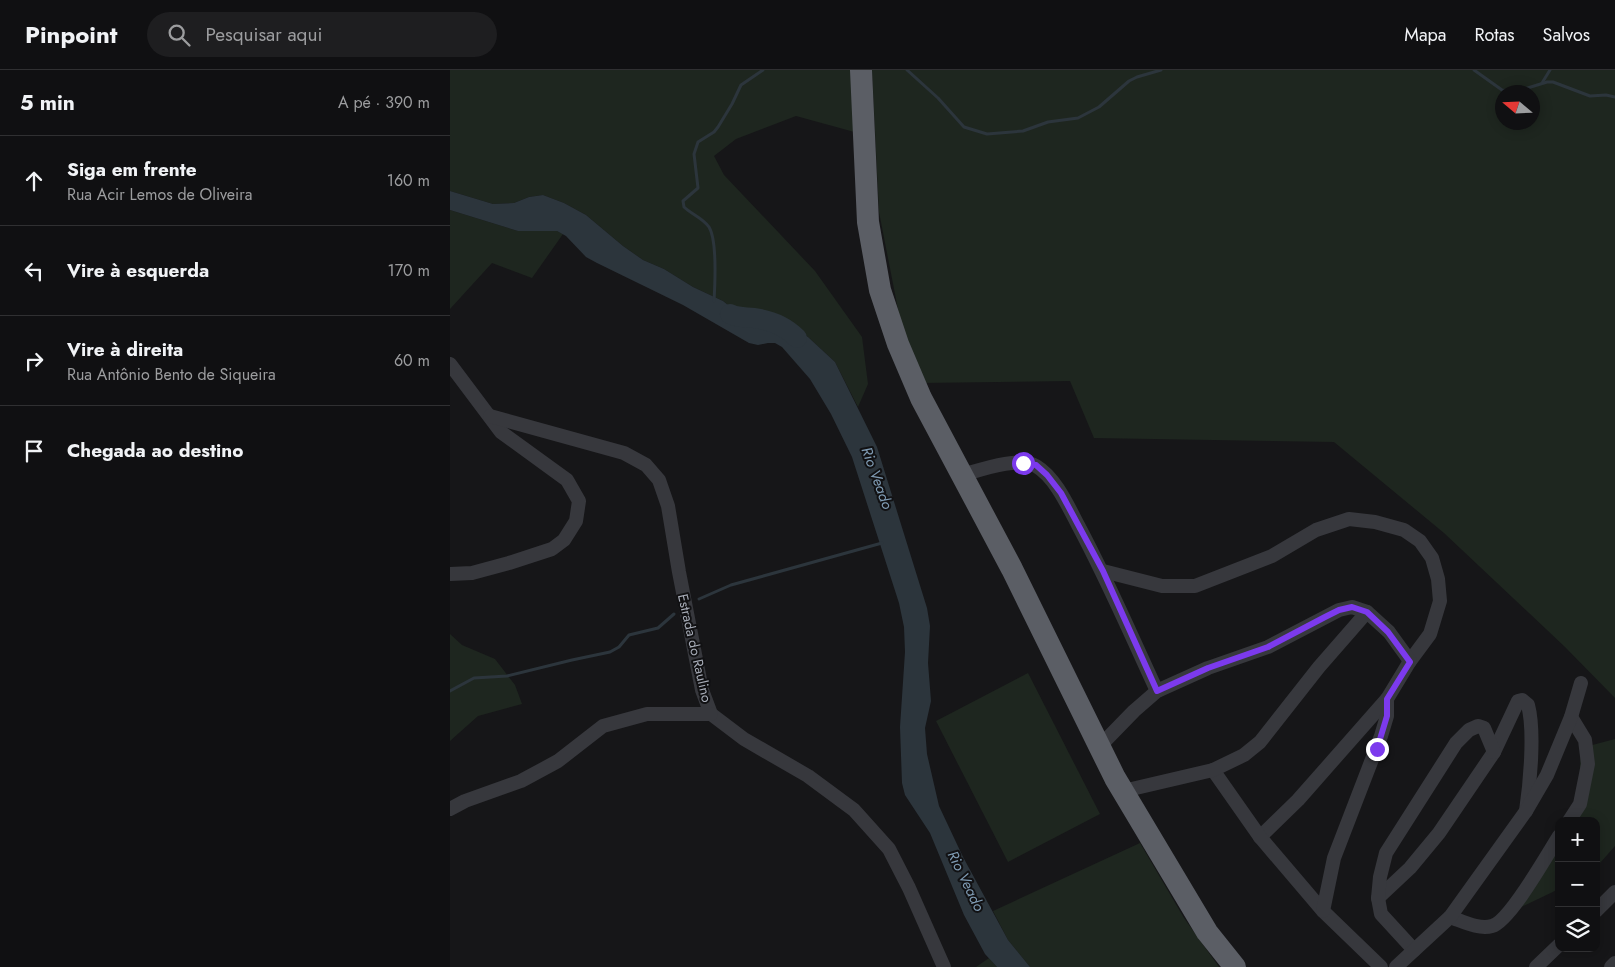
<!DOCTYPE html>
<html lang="pt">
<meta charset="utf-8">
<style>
:root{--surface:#101012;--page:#1e1e20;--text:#f1f3f6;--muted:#9c9d9f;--line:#303032}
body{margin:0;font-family:Jost,sans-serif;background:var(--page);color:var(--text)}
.controls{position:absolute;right:15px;bottom:15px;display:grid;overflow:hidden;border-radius:10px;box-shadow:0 2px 12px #0003}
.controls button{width:45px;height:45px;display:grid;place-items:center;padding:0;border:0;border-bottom:1px solid var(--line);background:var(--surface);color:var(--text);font:25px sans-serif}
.compass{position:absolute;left:1045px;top:15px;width:45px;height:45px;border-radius:50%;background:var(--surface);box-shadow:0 2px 12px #0003;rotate:289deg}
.stop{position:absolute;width:15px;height:15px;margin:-11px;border:4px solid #7c3aed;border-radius:50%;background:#fff}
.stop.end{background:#7c3aed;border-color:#fff;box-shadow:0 1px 5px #0008}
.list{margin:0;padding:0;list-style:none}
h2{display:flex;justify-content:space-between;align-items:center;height:65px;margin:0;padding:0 20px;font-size:21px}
h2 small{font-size:16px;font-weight:400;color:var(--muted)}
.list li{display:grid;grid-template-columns:32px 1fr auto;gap:15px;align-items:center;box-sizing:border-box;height:90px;padding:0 20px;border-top:1px solid var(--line)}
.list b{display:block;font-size:19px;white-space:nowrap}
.list p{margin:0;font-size:16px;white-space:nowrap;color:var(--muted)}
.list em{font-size:16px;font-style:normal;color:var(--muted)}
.icon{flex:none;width:28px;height:28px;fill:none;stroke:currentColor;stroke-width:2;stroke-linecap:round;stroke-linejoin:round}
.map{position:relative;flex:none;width:1165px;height:897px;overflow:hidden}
header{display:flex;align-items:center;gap:30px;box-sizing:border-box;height:70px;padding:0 25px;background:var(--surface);border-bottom:1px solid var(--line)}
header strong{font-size:24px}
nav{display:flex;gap:28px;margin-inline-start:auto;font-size:18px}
.search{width:350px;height:45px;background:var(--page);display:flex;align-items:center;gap:12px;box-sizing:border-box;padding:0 18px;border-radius:28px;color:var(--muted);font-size:19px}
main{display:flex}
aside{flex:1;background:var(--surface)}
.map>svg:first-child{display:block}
.green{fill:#1e261f;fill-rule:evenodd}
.water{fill:#2c353c}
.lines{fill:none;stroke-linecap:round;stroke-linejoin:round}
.stream{stroke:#2c353c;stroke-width:3}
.river{stroke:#2c353c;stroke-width:20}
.minor{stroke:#37383d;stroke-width:14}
.trunk{stroke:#5b5e65;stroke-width:22}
.route{stroke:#7c3aed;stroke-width:6}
.labels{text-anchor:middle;stroke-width:4;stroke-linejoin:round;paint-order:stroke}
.street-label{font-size:14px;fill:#a8adb8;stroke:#111113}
.water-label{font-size:15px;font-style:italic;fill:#7f9bb3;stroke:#111113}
</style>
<header>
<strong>Pinpoint</strong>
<div class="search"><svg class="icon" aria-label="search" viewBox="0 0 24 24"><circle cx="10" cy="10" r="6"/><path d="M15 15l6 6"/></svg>Pesquisar aqui</div>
<nav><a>Mapa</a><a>Rotas</a><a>Salvos</a></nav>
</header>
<main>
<aside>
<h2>5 min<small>A pé · 390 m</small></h2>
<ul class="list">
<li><svg class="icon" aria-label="ahead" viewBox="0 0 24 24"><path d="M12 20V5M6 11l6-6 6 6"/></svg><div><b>Siga em frente</b><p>Rua Acir Lemos de Oliveira</p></div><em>160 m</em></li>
<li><svg class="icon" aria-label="left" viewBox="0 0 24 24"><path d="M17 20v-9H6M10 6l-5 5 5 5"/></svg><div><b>Vire à esquerda</b></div><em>170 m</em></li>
<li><svg class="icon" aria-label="right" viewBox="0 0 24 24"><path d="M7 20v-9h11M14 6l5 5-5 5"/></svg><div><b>Vire à direita</b><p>Rua Antônio Bento de Siqueira</p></div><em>60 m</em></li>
<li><svg class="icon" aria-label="arrive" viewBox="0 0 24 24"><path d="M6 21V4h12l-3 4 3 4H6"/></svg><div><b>Chegada ao destino</b></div></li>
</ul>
</aside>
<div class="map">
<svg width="1165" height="897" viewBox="0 0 1165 897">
<rect width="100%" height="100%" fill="#161618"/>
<!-- green -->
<g class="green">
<path d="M0,0H406L408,63L346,46L286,69L264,86L274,105L365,201L412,267L418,314L408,337L385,292L358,267L342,257L315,251L288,243L273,231L243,217L214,199L193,190L173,176L136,145L114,133L93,125L79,127L64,133L43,134L0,121Z"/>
<path d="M422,0H1165V628L1115,577L994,463L884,372L644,368L620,311L469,313L455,275L429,142ZM1052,22H1082V52H1052Z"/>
<path d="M0,140L68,161L96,160L107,161L113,164L82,208L42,193L0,239Z"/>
<path d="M0,564L12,575L45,589L65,615L72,634L28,646L0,671Z"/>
<path d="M578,603L650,744L558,792L486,651Z"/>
<path d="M1165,669V776L1150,793L1146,796V751H1120L1129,715L1131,678Z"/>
<path d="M1109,768V819L1067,839Z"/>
<path d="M690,773L734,848L769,897H580L558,870L543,841Z"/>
<path d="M539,888L547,897H526Z"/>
</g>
<!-- water -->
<path class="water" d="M0,121L43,134L64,133L79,127L93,125L114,133L136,145L173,176L193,190L214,199L243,217L273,231L288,243L315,251L342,257L358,267L385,292L427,377L477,538L480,556L478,593L481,631L475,658L477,684L489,736L513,787L558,870L580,897H547L535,884L514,845L480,763L455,725L452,713L450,657L455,582L454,557L449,533L402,387L381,344L360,309L332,277L325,273H318L308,275L299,273L233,235L147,193L136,187L116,166L107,161H68L0,140Z"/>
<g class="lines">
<!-- stream -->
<g class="stream">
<path d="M457,0L488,28L514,57L537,64L573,61L598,52L628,48L649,37L679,11L687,7L711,0"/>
<path d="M1024,0L1052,20L1063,22"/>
<path d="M1092,13L1100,0"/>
<path d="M1065,22L1097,12H1103L1140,26L1156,25L1165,27"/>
<path d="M264,231C265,214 267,170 259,157C253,148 241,144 234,137L233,131L248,118L244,84L248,72L264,62L268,57L282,34L291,15L313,0"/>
<path d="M249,529L281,515L432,473"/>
<path d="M0,621L24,608L57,606L122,590L160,582L169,577L179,565L208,558L224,544"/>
</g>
<!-- river -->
<path class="river" d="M280,244C288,248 295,247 304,248C320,250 335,256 347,268"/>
<!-- minor -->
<g class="minor">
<path d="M0,294L51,362L117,410L129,431L126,451L114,470L102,479L59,493L22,503L0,504"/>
<path d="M40,346L174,383L196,395L209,410L218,436L229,502L252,620L261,644L294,669L358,706L404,740L439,779L459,818L494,897"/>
<path d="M512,405C530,400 569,386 586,396C605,407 618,436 628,455C657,509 681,565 707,621"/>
<path d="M653,501L712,516H745L822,486L866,460L899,449L925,452L954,460L970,471L982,488L988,509L990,531L980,564L960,591L937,629L848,730L810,767"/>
<path d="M649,677L684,641L707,621L758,598L818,577L889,540L902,537L917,542L939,562L960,591"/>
<path d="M763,700L810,767L873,841L931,897"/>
<path d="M673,721L763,700L794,685L810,672L869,597L917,542"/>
<path d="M0,739L15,731L71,711L108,691L153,656L197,644H261"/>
<path d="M1119,751L1130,734L1138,694L1135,670L1121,647"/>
<path d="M928,828L960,798L989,763L1044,682L1068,631L1072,630L1078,635C1085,661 1080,714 1076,741"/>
<path d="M873,841L884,788L931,666L937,646V629"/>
<path d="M1146,841L1165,822"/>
<path d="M1000,847C1012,851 1029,860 1042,856C1060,851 1097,785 1109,766"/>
<path d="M964,880L931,844L928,828L930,807L936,783L1006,673L1019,660L1028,656L1034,658L1044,682"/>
<path d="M946,897L1000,847L1076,741L1097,705L1121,647L1131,613"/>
<path d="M1086,897L1109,875"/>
<path d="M1161,897L1165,893"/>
</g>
<!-- trunk -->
<path class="trunk" d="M411,0L418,152L430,220L448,274L471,328L562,499L665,708L757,862L785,897"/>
</g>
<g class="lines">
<!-- route -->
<path class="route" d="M573,393L586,395L597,405L611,423L653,501L707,621L758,598L818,577L875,547L889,540L902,537L917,542L938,562L960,592L937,629V646L927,679"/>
</g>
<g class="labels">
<!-- street labels -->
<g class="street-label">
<text transform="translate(245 578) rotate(77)" y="5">Estrada do Raulino</text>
</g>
<!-- water labels -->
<g class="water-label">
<text transform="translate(427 408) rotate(70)" y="5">Rio Veado</text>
<text transform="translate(516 811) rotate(64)" y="5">Rio Veado</text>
</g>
</g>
</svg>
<div class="controls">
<button>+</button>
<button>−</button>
<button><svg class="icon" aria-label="layers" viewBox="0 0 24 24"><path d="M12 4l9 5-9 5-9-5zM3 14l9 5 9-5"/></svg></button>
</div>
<svg class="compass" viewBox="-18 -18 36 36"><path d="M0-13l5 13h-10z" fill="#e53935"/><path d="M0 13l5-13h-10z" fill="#9c9d9f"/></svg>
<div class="stop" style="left:573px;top:393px"></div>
<div class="stop end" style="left:927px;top:679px"></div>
</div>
</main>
